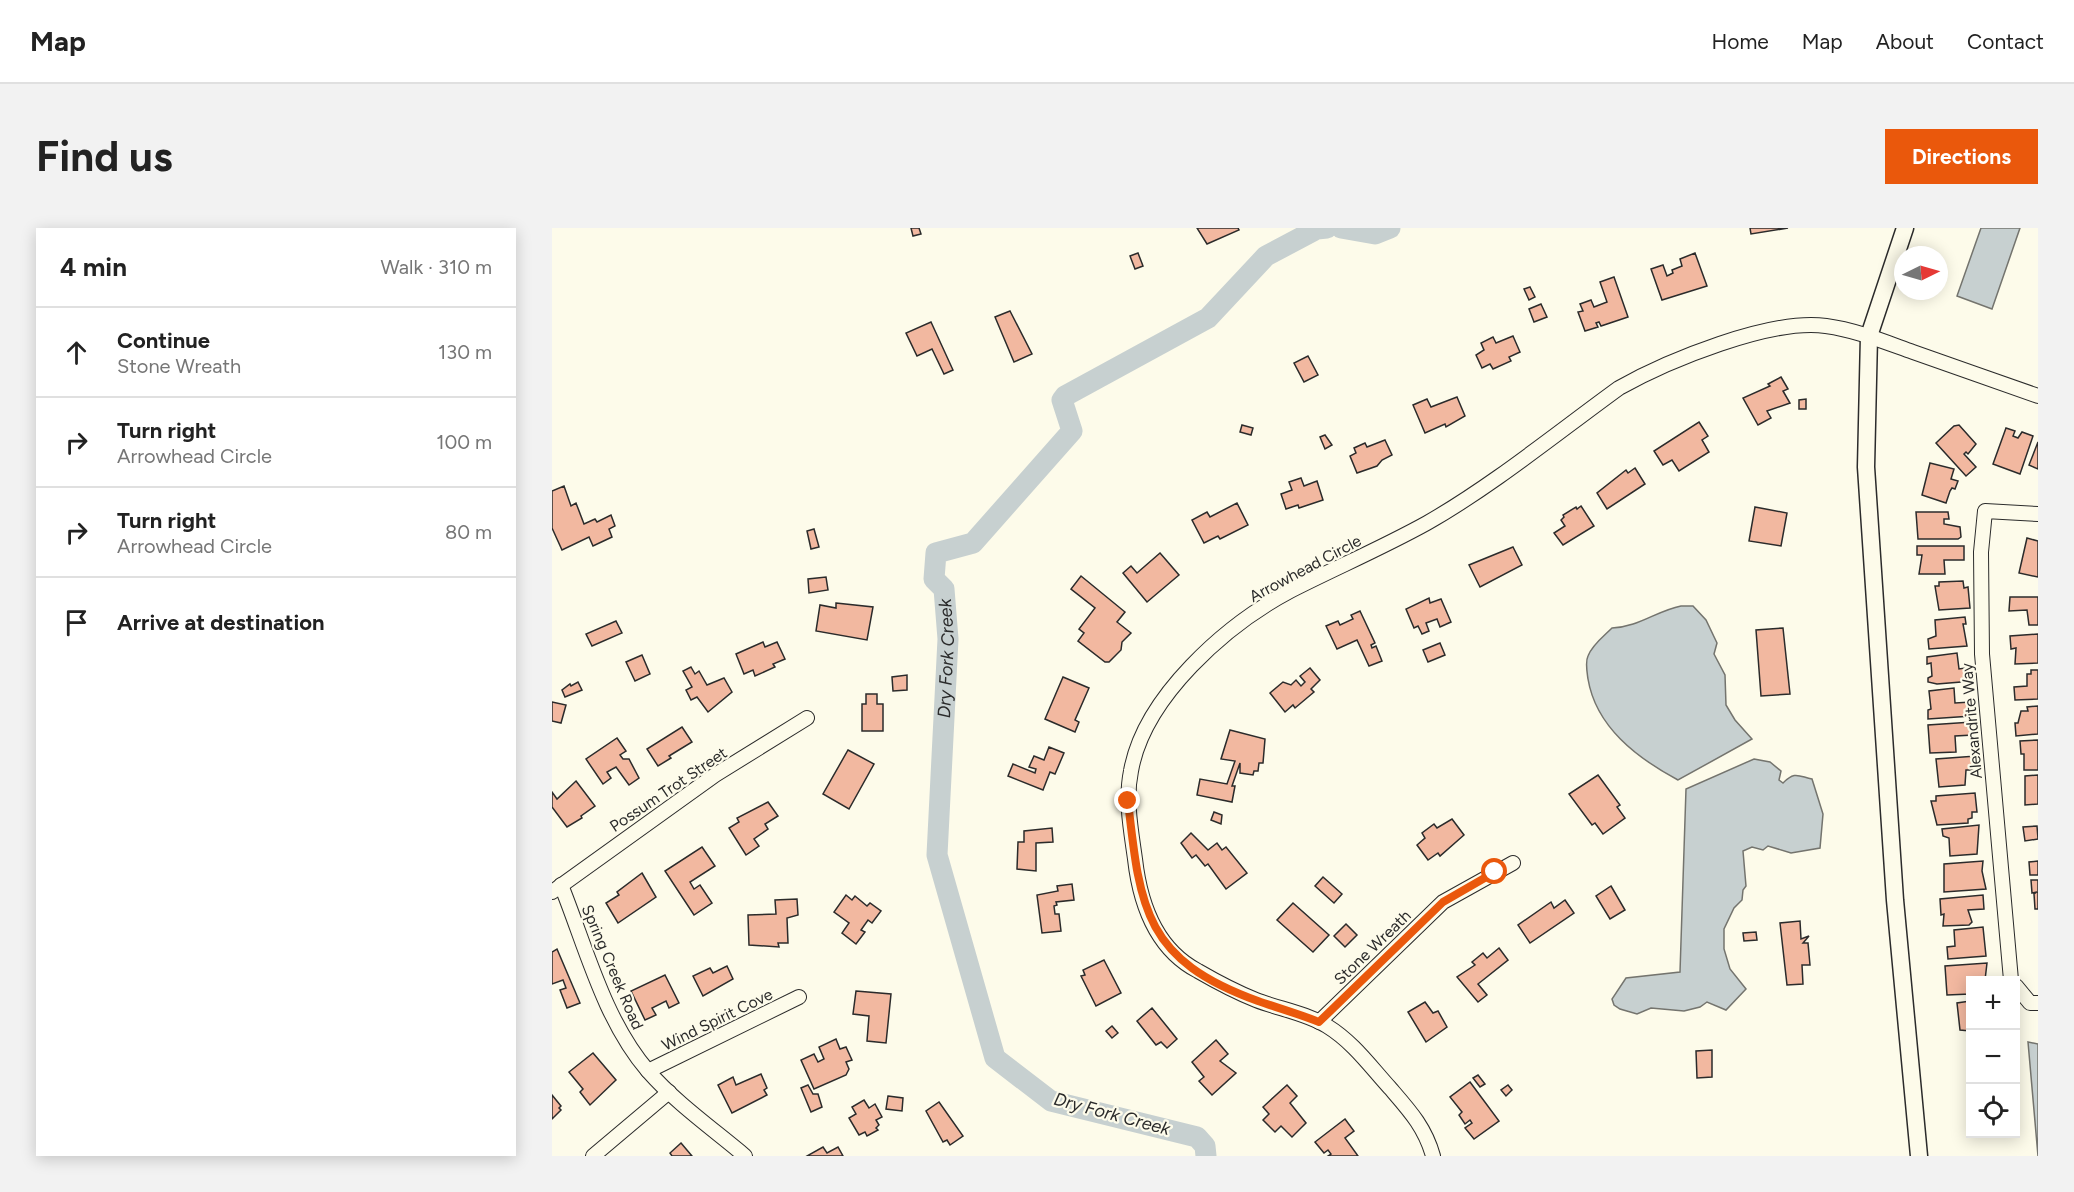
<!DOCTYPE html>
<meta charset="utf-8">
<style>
:root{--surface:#fff;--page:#f2f2f2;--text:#222;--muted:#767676;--line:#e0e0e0;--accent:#ea580c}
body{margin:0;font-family:Figtree,sans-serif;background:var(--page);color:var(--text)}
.controls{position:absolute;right:18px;bottom:18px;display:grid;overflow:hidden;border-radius:0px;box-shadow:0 3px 15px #0003}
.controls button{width:54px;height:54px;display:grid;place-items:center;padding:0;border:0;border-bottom:2px solid var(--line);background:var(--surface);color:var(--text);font:30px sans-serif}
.compass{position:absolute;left:1342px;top:18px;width:54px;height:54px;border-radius:50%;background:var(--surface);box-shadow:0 3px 15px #0003;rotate:85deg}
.stop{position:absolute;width:18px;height:18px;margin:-14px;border:4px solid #ea580c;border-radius:50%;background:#fff}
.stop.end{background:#ea580c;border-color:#fff;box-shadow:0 2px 6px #0008}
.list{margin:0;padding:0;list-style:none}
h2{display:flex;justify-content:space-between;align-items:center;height:78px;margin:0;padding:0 24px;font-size:26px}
h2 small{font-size:20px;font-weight:400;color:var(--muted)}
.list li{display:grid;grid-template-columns:39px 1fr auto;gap:18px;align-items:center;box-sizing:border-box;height:90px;padding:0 24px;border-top:2px solid var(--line)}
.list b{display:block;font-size:22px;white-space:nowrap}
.list p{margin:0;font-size:20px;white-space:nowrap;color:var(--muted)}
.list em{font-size:20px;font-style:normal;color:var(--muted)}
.icon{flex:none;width:33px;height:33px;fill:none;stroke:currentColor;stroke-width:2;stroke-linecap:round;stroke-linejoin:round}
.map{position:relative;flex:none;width:1486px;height:928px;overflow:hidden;border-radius:0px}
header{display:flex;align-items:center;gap:36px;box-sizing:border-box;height:84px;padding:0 30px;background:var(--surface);border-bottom:2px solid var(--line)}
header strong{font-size:28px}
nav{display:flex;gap:33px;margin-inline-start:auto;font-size:21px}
.intro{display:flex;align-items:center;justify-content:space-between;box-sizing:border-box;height:144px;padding:0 36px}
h1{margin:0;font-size:42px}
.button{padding:15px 27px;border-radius:0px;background:var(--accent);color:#fff;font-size:21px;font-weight:700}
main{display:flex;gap:36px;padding:0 36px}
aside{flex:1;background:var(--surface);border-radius:0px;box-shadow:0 3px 15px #0003}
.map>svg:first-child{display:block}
.water{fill:#c7d0d0;stroke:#74746e;stroke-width:1.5}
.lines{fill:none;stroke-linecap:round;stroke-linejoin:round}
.river{stroke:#c7d0d0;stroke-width:21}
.building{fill:#f2b8a0;stroke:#2b2b2b;stroke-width:1.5}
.minor-casing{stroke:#2b2b2b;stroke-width:16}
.major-casing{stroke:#2b2b2b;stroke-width:19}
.minor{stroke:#fdfbea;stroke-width:14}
.major{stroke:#fdfbea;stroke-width:16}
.route{stroke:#ea580c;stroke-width:8}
.labels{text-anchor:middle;stroke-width:4.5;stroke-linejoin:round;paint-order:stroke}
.street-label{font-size:16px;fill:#2b2b2b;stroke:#fdfbea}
.water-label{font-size:18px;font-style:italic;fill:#2b2b2b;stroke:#fdfbea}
</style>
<header>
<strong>Map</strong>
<nav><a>Home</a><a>Map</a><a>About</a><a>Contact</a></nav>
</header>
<div class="intro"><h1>Find us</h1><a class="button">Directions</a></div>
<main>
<aside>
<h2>4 min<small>Walk · 310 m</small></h2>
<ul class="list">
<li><svg class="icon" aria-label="ahead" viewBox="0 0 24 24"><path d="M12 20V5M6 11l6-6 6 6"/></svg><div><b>Continue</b><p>Stone Wreath</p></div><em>130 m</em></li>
<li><svg class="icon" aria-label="right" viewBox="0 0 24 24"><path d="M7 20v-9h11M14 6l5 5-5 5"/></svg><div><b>Turn right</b><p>Arrowhead Circle</p></div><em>100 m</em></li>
<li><svg class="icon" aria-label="right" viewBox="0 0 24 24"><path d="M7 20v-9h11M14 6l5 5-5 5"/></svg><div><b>Turn right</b><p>Arrowhead Circle</p></div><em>80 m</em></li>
<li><svg class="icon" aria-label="arrive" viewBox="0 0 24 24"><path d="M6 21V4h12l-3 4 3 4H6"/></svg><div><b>Arrive at destination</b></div></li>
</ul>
</aside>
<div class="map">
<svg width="1486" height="928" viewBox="0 0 1486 928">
<rect width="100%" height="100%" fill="#fdfbea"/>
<!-- water -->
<g class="water">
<path d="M1429,0H1468L1440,81L1405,68Z"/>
<path d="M1129,378H1141L1154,392L1165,415L1162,426L1173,447L1174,477L1183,492L1200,511L1126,552C1085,530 1044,499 1036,451C1035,444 1033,434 1036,428C1040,417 1052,408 1060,400C1087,399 1104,383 1129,378Z"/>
<path d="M1202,531L1218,534L1229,543L1227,552L1231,555C1243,543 1246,548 1260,551L1271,586L1268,620L1239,625L1216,618L1211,622L1200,619L1191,623L1194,658L1191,662L1190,672L1182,680L1172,701V721L1178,741L1194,761L1174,782L1155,774L1148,779L1132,783L1099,780L1085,786L1068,781L1062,777L1060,771L1074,750L1128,744L1134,561Z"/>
<path d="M1476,814L1486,816V928Z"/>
</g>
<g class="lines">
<!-- river -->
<g class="river">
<path d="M789,0L823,6L838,0"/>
<path id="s1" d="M654,928L653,918L645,909L499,873L443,830L385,627L396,411L392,361L382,351L384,325L421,315L520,203L510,172L513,168L656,90L714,28L765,1L775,0"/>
</g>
</g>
<!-- building -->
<g class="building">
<path d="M359,0H367L369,6L361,8Z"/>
<path d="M645,0H686L687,2L655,16Z"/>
<path d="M1198,0H1236L1199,6Z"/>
<path d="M586,25L591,38L583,41L578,28Z"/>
<path d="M1143,25L1155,58L1110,72L1099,41L1111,37L1115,48L1121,45L1120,42L1130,38L1128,31Z"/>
<path d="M1062,49L1076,89L1049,98L1047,94L1044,95L1046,99L1033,103L1026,84L1031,83L1028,76L1039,72L1042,79L1055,74L1048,54Z"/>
<path d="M978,59L983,69L977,72L972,61Z"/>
<path d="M989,76L995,89L982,94L977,81Z"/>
<path d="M458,83L480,126L462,134L443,89Z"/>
<path d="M379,94L401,142L392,146L380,121L365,128L354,105Z"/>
<path d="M961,108L968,124L957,129L959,133L941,141L938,136L930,140L924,127L932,122L929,115L941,109L944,115Z"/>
<path d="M756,128L766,147L752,154L742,135Z"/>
<path d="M1229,149L1236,161L1231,163L1238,175L1215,183L1219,190L1206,197L1191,170L1218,158L1216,156Z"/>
<path d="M905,169L913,188L894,199L893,196L873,205L861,177L875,171L879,179Z"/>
<path d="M1254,171V181H1247V172Z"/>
<path d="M1147,194L1156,208L1150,212L1157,224L1127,243L1120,232L1111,237L1102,223Z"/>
<path d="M690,197L701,200L699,207L688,204Z"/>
<path d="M1407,197L1424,216L1416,226L1414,224L1412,226L1424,239L1414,248L1384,215L1402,198Z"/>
<path d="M1454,200L1463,203L1461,208L1466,210L1470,204L1481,208L1468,246L1441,236Z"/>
<path d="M773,207L780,217L773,221L768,209Z"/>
<path d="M833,212L840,227L830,232L825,238L805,245L798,228L804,225L802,220L813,215L815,219Z"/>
<path d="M1486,214V241L1477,237Z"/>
<path d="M1378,235L1402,241L1399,251L1406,253L1403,261L1400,260L1398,263L1394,275L1370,267Z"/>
<path d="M1083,240L1093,256L1055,281L1045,265L1074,242L1076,245Z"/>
<path d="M749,250L752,258L765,253L771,272L747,280L746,277L734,281L729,266L740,262L737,254Z"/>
<path d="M12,258L19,278L24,275L32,296L43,291L45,294L59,287L63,298L57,301L60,309L41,318L37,309L10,322L0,300V263Z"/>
<path d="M685,275L696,297L668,311L666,308L652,315L640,292L655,284L658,289Z"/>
<path d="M1029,278L1042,298L1011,317L1002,305L1013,298L1009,292L1012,289L1011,287L1024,279L1025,281Z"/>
<path d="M1203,279L1235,285L1229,318L1197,313Z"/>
<path d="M1364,284H1396L1397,291H1392V296L1408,299L1409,309L1406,311H1366Z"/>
<path d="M262,301L267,319L259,321L255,303Z"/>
<path d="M1475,310L1486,313V349L1467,345Z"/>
<path d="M1365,318H1412V332H1392L1393,346H1367L1370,327H1365Z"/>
<path d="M961,319L970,337L928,359L917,337Z"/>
<path d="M608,325L627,347L595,374L571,345L579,338L585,345Z"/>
<path d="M529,348L573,384L565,394L579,405L570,414L569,422L557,434H553L526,413L532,405L527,401L543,380L519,361Z"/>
<path d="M274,349L276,362L257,365L256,351Z"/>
<path d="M1411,353L1412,360L1416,359L1418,380L1387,382L1383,358H1387V354Z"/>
<path d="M1458,369H1486V397H1477L1475,382L1457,383Z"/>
<path d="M877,370L878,375L889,371L899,394L888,399L885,391L874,395L877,403L870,406L866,398L862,400L854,381Z"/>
<path d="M284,375L321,379L315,412L264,403L268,377L284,380Z"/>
<path d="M808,383L823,415L819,417L820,420L824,418L830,433L817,438L805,412L785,421L774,398L786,393L788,397L801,391L799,387Z"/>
<path d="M1413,389L1414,396H1411L1415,418L1377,421L1376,411L1384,408L1383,392Z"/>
<path d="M64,393L70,405L40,418L34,406Z"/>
<path d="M1231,400L1238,466L1209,468L1204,402Z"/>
<path d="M1486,406V435L1463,436L1464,420L1459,421L1458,408Z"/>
<path d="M211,414L213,419L225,414L233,431L221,436L223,439L203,448L201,442L192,446L184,426Z"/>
<path d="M888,415L893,427L876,434L871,422Z"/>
<path d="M1405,425L1407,441L1420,439L1421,453L1385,456L1376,454V450L1380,448L1379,435L1375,436V429Z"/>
<path d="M90,427L98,446L83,453L74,434Z"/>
<path d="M139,439L143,446L147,443L155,457L172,450L180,464L156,484L145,469L139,472L134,462L140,459L131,443Z"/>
<path d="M758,440L768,452L759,461L762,464L743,480L741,477L733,484L718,465L731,454L739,457L744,452L749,458L753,454L748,448Z"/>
<path d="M1479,442H1486V471L1463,472L1462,459L1475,458V446H1479Z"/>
<path d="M355,447V462L341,463L340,449Z"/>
<path d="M511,449L537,460L523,492L527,494L523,504L493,491Z"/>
<path d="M26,454L30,462L13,469L10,462L18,456L19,458Z"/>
<path d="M1402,460L1403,475L1419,474L1420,488L1376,491V482L1379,481L1377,463Z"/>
<path d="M314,466H325V476H331V503H310V476H314Z"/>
<path d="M0,474L14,477L9,495L0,493Z"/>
<path d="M1486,478V506L1464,508L1463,495H1466L1469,483H1476L1475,479Z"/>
<path d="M1420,494L1421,507L1403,508L1404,524L1378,525L1376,497Z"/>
<path d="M130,499L140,514L117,528L119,530L106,538L95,521Z"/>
<path d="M678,502L713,511L711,535H707L706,543H702L701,547L688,545V535L680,558H683L680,574L645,567L648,551L675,556L683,533L669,531Z"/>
<path d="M65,510L74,523L68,527L71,531H77L87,550L77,557L64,539L55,544L59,550L51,556L34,531Z"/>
<path d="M1486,512V542H1472V526H1469L1468,513Z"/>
<path d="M497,519L512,525L503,546L498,544L491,562L456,548L461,536L483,545L484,541L477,539L482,528L492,532Z"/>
<path d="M296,522L322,536L297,581L271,566Z"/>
<path d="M1424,528L1425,542H1414L1413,557L1387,559L1384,531Z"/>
<path d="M1046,547L1068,577L1065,579L1073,590L1051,606L1043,595L1040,597L1017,566Z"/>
<path d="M1486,547V576L1473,577V548Z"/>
<path d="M24,553L43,578L29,588L30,590L15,599L0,579V564L5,571Z"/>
<path d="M1423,565L1425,584H1420V590L1416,591V595L1385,597L1379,573H1384V568Z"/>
<path d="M216,574L226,588L213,596L216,601L202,611L207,618L194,627L177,600L187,594L185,590Z"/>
<path d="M662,584L670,587L669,596L659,592Z"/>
<path d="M900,591L912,607L888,628L886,625L876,632L865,617L873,610L870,605L882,596L885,600Z"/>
<path d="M1427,597L1425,626L1398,628L1397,610L1391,608L1390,601Z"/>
<path d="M1485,598L1486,611L1473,613L1471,599Z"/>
<path d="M500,600L501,614L484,615V643L465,641L466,614H472V603Z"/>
<path d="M639,605L656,622L665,615L670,622L674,619L695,645L674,661L656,636L653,638L644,627L640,630L629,615Z"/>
<path d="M150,619L163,638L138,654L142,661L148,657L160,675L142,687L113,643Z"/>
<path d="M1431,633L1430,643L1434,661L1392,664V636Z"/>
<path d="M1486,633V647H1478L1477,634Z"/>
<path d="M90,645L104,669L66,695L54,675L67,667L65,664Z"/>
<path d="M771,649L790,666L782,675L763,658Z"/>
<path d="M1479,652H1486V681H1483L1482,666L1485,664L1480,665Z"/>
<path d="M520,656L522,672L504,674L505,677L502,678L503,686H507L509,703L490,705L485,667L506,663L505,658Z"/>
<path d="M1059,658L1073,682L1058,691L1044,668Z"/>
<path d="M294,667L300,672L303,668L315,678L318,675L329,683L320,695L316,692L309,702L313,704L304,716L290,705L297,695L282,684Z"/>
<path d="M1431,667L1432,681L1416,682L1420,694L1417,697L1391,698L1392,686L1389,687L1388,671Z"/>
<path d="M245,671L246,687L235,690L236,715H226L227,719L197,717L196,687L224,686L223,672Z"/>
<path d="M1013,672L1022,685L978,715L966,697L999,674L1002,680Z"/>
<path d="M741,675L777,707L761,724L725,692Z"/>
<path d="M1248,693L1249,711L1257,708L1251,715H1256L1258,737H1250L1251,756L1235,757L1228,695Z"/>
<path d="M794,696L805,707L793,719L782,708Z"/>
<path d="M1431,699L1434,728L1396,731L1395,719L1403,718L1402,702Z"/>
<path d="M1204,704L1205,712L1192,713L1191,705Z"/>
<path d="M947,720L956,732L926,756L935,767L926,774L905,749L923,737L920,734L931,725L935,730Z"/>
<path d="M5,721L28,775L15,780L8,762L14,760L11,752L0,756V724Z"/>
<path d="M552,732L569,765L544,778L529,748L533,747L531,742Z"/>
<path d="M1435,735L1433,752H1418V766L1395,767L1393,738Z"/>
<path d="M175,738L181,751L151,768L141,748L158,740L161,745Z"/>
<path d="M113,747L127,775L117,780L114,773L100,780L104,787L93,792L79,763Z"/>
<path d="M304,763L339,766L334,815L315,813L317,788L301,786Z"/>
<path d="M1418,773V803L1408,802L1405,775Z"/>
<path d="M873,774L881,785L886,783L895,799L874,814L856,784Z"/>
<path d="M600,780L625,811L615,820L609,814L604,817L585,793Z"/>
<path d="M560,798L566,805L560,810L554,803Z"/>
<path d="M284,811L288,821L294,819L300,832L294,834L297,841L294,847L262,861L249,832L262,826L266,834L272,831L267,819Z"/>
<path d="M664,812L676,826L668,833L684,845L660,867L647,853L652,849L640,834Z"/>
<path d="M1160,822V849L1145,850L1144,823Z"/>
<path d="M41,825L64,852L38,877L28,864L31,861L17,844Z"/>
<path d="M209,846L215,860L212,862L215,867L180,885L166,857L181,849L184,857Z"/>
<path d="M926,847L933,856L928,859L921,850Z"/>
<path d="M918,854L947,893L922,911L913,900L920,895L918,892L913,896L907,887L910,884L898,869Z"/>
<path d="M256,857L261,866H266L270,879L259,884L249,860Z"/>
<path d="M735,857L745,868L738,875L754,895L740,909L729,898L723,904L711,892L717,886L711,879Z"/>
<path d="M956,857L960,862L954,868L949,862Z"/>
<path d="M0,867L9,878L7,880L9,882L0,891Z"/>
<path d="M336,868L351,870L350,883L334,881Z"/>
<path d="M312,872L317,880L323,876L330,889L324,892L327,897L324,900L326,902L315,908L313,904L307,907L297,890L304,886L300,879Z"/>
<path d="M387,874L411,908L398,917L395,912L391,914L374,883Z"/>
<path d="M793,891L802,903L793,910L806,928H776L779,926L776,922L772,925L763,914Z"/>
<path d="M129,915L140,928H120L118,925Z"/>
<path d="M271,919L275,925L286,919L291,928H255Z"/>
</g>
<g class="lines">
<defs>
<g id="minor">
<path d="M9,657C34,719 52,792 96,843C124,875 161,901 193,928"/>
<path d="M0,664L163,547L255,490"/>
<path d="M1459,752L1430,426L1429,324L1433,283L1486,286"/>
<path d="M1464,758L1478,775H1486"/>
<path d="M767,794L891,674L961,635"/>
<path d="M96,843L247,769"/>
<path d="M41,928L117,864"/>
<path d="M881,928C873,899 857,882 838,860C818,838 801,814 775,798C754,785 727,781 704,772C684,764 665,754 646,743C604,721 588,675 583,631C579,602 573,572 579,543C592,469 674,397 738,363C783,340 830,320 875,295C940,258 1005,205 1067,160C1115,133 1219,90 1274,98C1304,102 1333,114 1361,124C1403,139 1444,153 1486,168"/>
</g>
<path id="major" d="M1353,0L1317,108L1314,239L1343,672L1367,928"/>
</defs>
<!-- minor casing -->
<use href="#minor" class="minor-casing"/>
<!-- major casing -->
<use href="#major" class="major-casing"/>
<!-- minor -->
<use href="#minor" class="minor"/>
<!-- major -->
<use href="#major" class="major"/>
</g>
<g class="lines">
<!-- route -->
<path class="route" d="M576,573C588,682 593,732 706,773C726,780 747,786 767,794L891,674L943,644"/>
</g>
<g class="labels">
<!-- street labels -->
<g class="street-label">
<text transform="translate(753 340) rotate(-28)" y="6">Arrowhead Circle</text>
<text transform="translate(1419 493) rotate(-95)" y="6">Alexandrite Way</text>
<text transform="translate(116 561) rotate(-34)" y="6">Possum Trot Street</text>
<text transform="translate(820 719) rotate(-44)" y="6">Stone Wreath</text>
<text transform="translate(61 739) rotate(67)" y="6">Spring Creek Road</text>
<text transform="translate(165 791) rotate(-26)" y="6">Wind Spirit Cove</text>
</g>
<!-- water labels -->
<g class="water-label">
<text dy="6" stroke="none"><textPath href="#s1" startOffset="651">Dry Fork Creek</textPath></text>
<text transform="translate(560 886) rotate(15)" y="6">Dry Fork Creek</text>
</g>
</g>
</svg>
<div class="controls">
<button>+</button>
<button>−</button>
<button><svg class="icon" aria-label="locate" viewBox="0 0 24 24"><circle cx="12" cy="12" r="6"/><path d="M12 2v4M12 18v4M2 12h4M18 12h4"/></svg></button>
</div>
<svg class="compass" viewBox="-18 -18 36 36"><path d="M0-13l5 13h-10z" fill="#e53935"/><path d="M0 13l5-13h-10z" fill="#767676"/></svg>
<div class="stop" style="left:943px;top:644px"></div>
<div class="stop end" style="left:576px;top:573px"></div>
</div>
</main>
